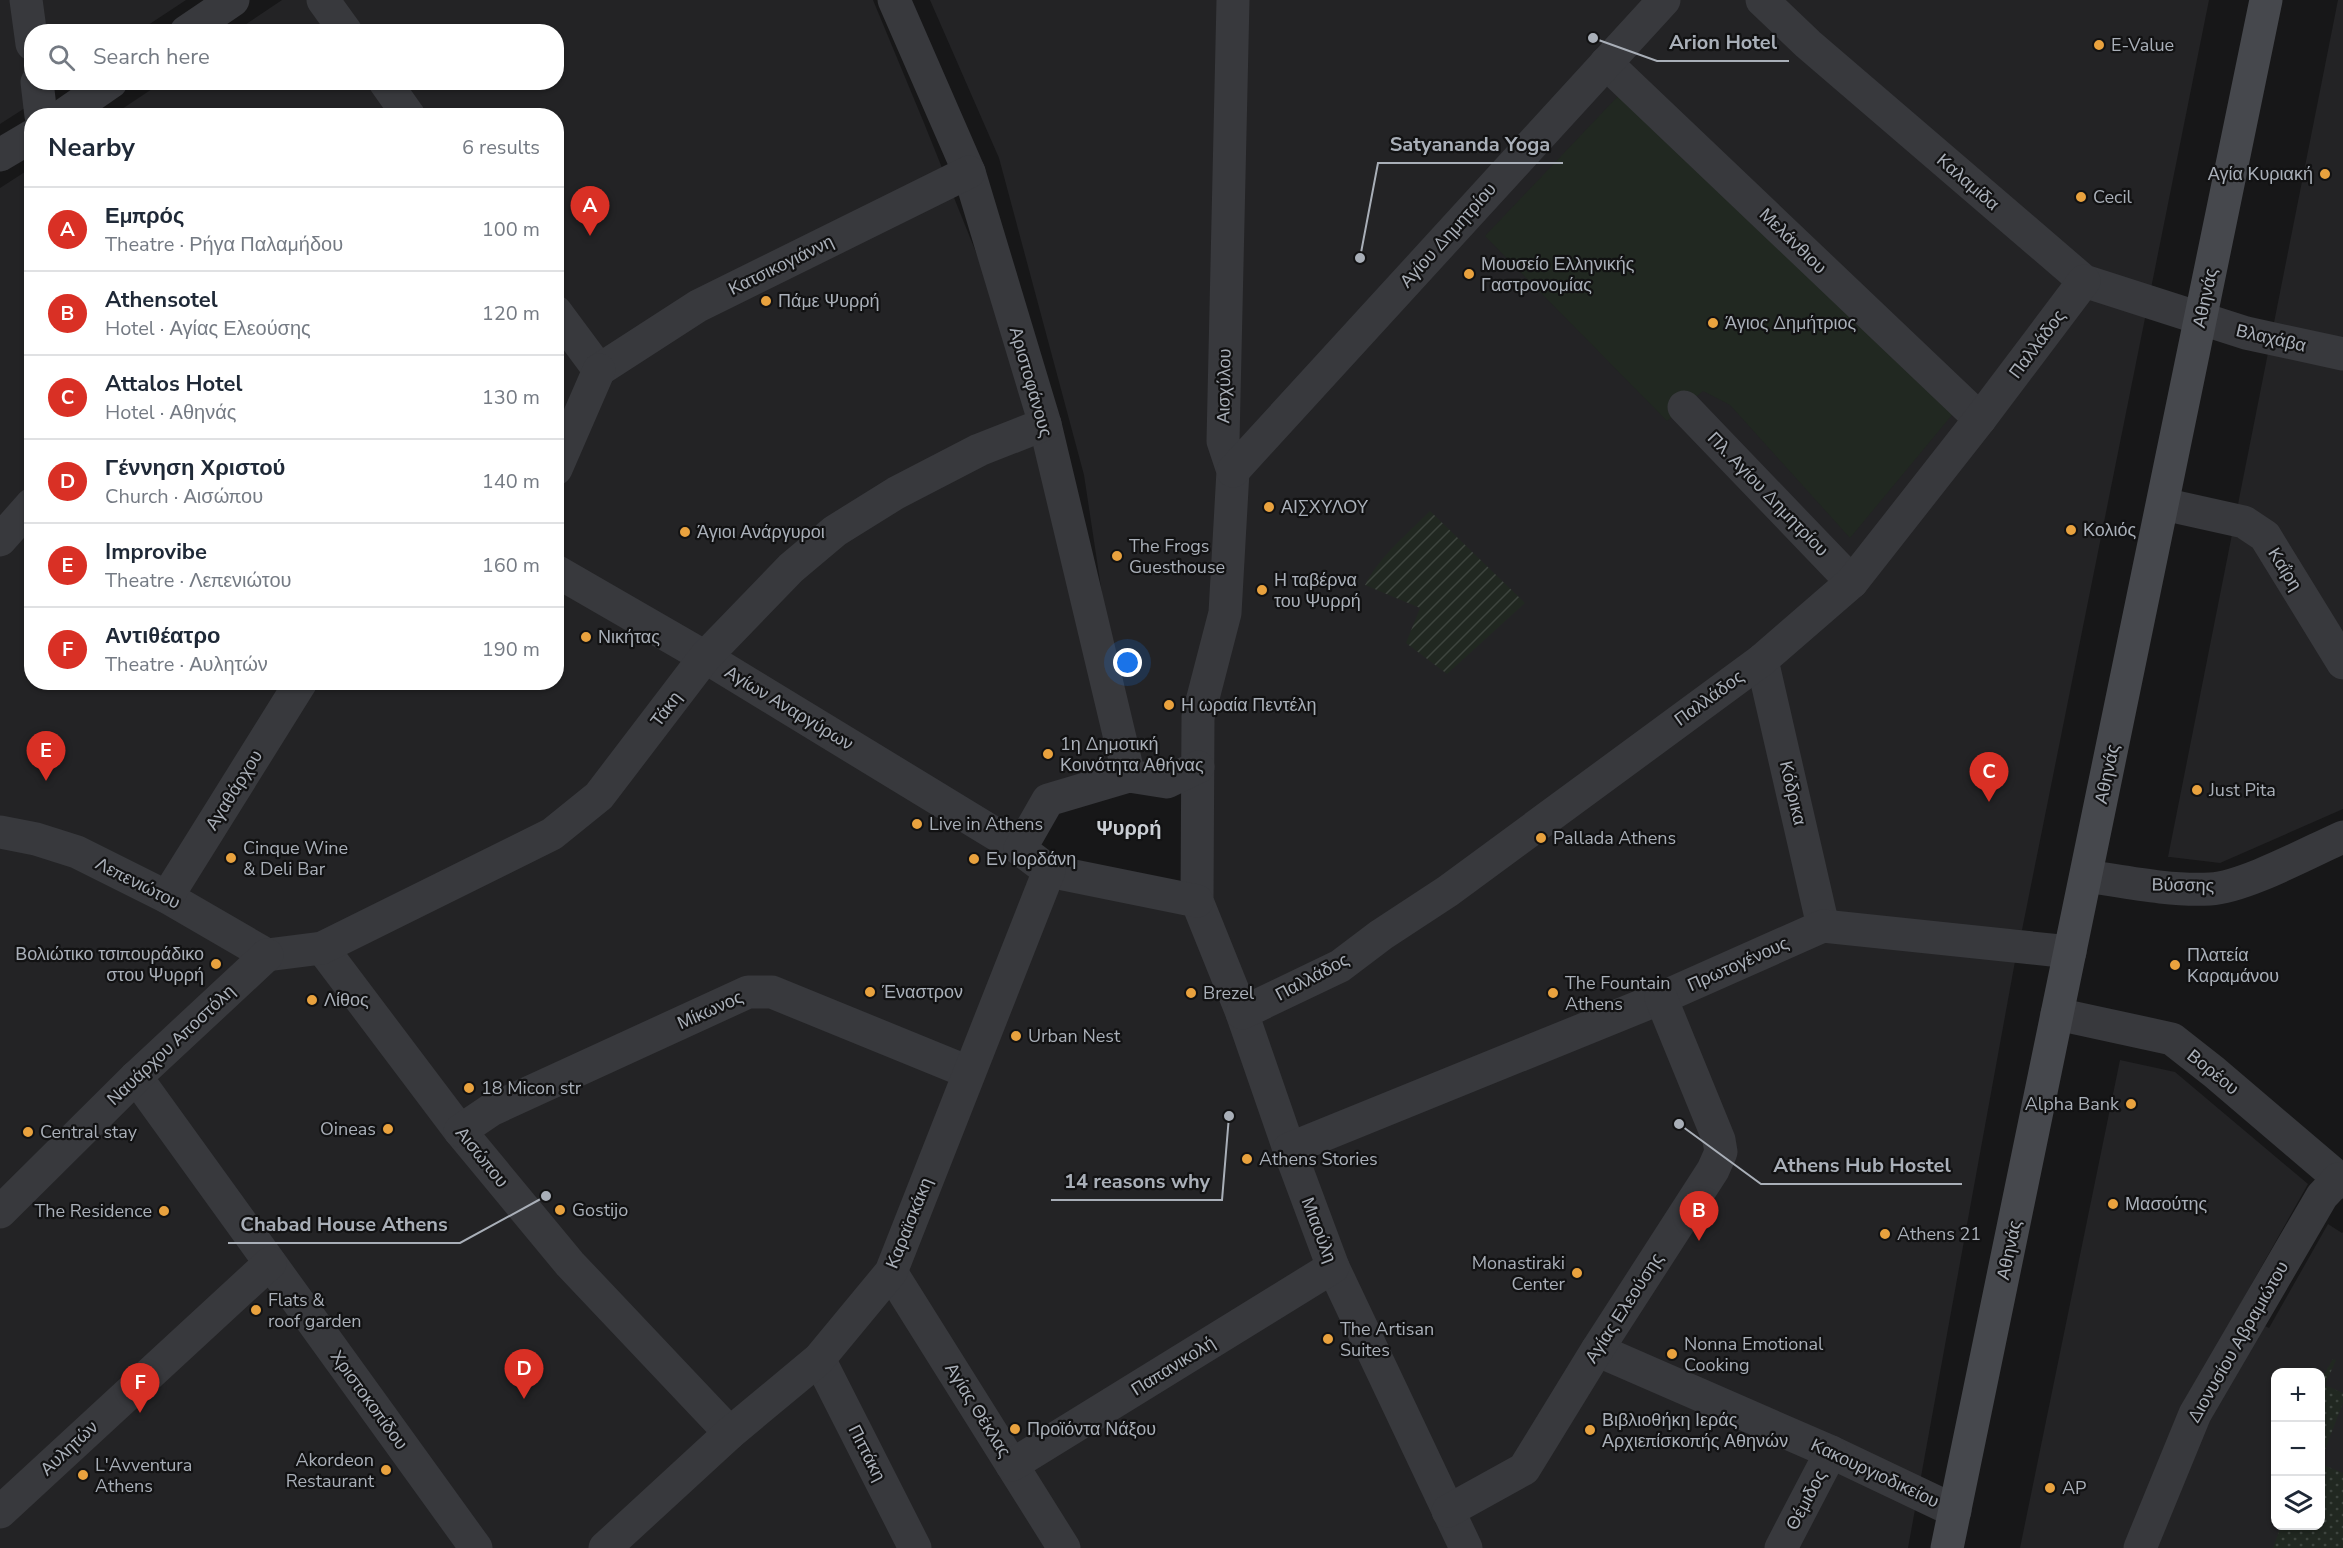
<!DOCTYPE html>
<meta charset="utf-8">
<style>
:root{--surface:#fff;--page:#f2f2f3;--text:#1f2937;--muted:#747a83;--line:#e0e1e3;--accent:#d93025}
body{margin:0;font-family:"Nunito Sans",sans-serif;background:var(--page);color:var(--text)}
.controls{position:absolute;right:18px;bottom:18px;display:grid;overflow:hidden;border-radius:12px;box-shadow:0 2px 4px #0004}
.controls button{width:54px;height:54px;display:grid;place-items:center;padding:0;border:0;border-bottom:2px solid var(--line);background:var(--surface);color:var(--text);font:30px sans-serif}
.you{position:absolute;left:1128px;top:663px;width:21px;height:21px;margin:-15px;border:4px solid #fff;border-radius:50%;background:#1a73e8;box-shadow:0 0 0 9px #1a73e833}
.badge{display:grid;place-items:center;width:39px;height:39px;border-radius:50%;background:var(--accent);color:#fff;font-size:20px;font-weight:700}
.pin{position:absolute;translate:-50% -50px;filter:drop-shadow(0 2px 3px #0008)}
.pin::after{content:'';position:absolute;top:32px;width:21px;height:18px;background:inherit;clip-path:polygon(0 0,100% 0,50% 100%)}
.list{margin:0;padding:0;list-style:none}
h2{display:flex;justify-content:space-between;align-items:center;height:78px;margin:0;padding:0 24px;font-size:26px}
h2 small{font-size:20px;font-weight:400;color:var(--muted)}
.list li{display:grid;grid-template-columns:39px 1fr auto;gap:18px;align-items:center;box-sizing:border-box;height:84px;padding:0 24px;border-top:2px solid var(--line)}
.list b{display:block;font-size:22px;white-space:nowrap}
.list p{margin:0;font-size:20px;white-space:nowrap;color:var(--muted)}
.list em{font-size:20px;font-style:normal;color:var(--muted)}
.icon{flex:none;width:33px;height:33px;fill:none;stroke:currentColor;stroke-width:2;stroke-linecap:round;stroke-linejoin:round}
.map{position:relative;flex:none;width:2343px;height:1548px;overflow:hidden}
.search{position:absolute;background:var(--surface);box-shadow:0 2px 4px #0004;left:24px;top:24px;width:540px;height:66px;display:flex;align-items:center;gap:15px;box-sizing:border-box;padding:0 21px;border-radius:24px;color:var(--muted);font-size:22px}
.panel{position:absolute;background:var(--surface);box-shadow:0 2px 4px #0004;left:24px;top:108px;width:540px;height:582px;border-radius:24px}
.map>svg:first-child{display:block}
.built{fill:#232325;fill-rule:evenodd}
.grass{fill:url(#grass-dots)}
.park{fill:#212821}
.garden{fill:url(#garden-furrows)}
.lines{fill:none;stroke-linecap:round;stroke-linejoin:round}
.street{stroke:#38393d;stroke-width:33}
.secondary{stroke:#46484d;stroke-width:33}
.poi-dot{fill:#e9a23e;stroke:#121213;stroke-width:2}
.labels{text-anchor:middle;stroke-width:4.5;stroke-linejoin:round;paint-order:stroke}
.poi-label{font-size:18px;fill:#a9afb8;stroke:#121213;text-anchor:start}
.street-label{font-size:18px;fill:#a9afb8;stroke:#121213}
.neighbourhood-label{font-size:20px;font-weight:bold;fill:#caced4;stroke:#121213}
.leader{fill:none;stroke:#a9afb8;stroke-width:2}
.callout-dot{fill:#a9afb8;stroke:#121213;stroke-width:2}
.callout-label{font-size:20px;text-anchor:middle;font-weight:bold;fill:#a9afb8;stroke:#121213;stroke-width:4.5;stroke-linejoin:round;paint-order:stroke}
</style>
<div class="map">
<svg width="2343" height="1548" viewBox="0 0 2343 1548">
<defs>
<pattern id="grass-dots" width="8" height="8" patternUnits="userSpaceOnUse" patternTransform="scale(1.5)"><rect width="8" height="8" fill="#212821"/><path d="M2 2h.1M6 6h.1" fill="none" stroke="#3e453f" stroke-width="1.8" stroke-linecap="round"/></pattern>
<pattern id="garden-furrows" width="10" height="10" patternUnits="userSpaceOnUse" patternTransform="scale(1.5)"><rect width="10" height="10" fill="#212821"/><path d="M-1 1l2-2M0 10L10 0M9 11l2-2" fill="none" stroke="#3e453f"/></pattern>
</defs>
<rect width="100%" height="100%" fill="#171718"/>
<!-- built -->
<g class="built">
<path d="M0,0H186L139,31L32,32V82L64,83L0,124Z"/>
<path d="M282,0H873L924,123L1045,424L1128,766L1084,475L999,158L930,0H2209L2022,930L1810,922L1296,1137L1466,1548H0V188L31,168L32,682H556V116L113,115L161,83L556,82V32L236,31ZM1198,767L1197,901L1020,848L1048,800Z"/>
<path d="M2338,0H2343V809L2220,863L2170,857H2168Z"/>
<path d="M1811,927L2020,934L1908,1548H1478L1347,1261L1297,1138Z"/>
<path d="M2120,1060L2175,1072L2308,1184L2182,1408L2127,1548H2020Z"/>
<path d="M2328,1224L2342,1233L2343,1232V1548H2155L2208,1419L2265,1326L2269,1328ZM2276,1372H2320V1526H2276Z"/>
</g>
<!-- grass -->
<g class="grass">
<path d="M2333,1359L2336,1360L2325,1385L2343,1393V1403L2321,1460V1379Z"/>
<path d="M2321,1464L2343,1473V1548H2273L2281,1526H2320Z"/>
</g>
<!-- park -->
<path class="park" d="M1620,94L1957,409L1850,538L1730,405L1703,391L1667,421L1485,236Z"/>
<!-- garden -->
<path class="garden" d="M1430,511L1525,603L1447,674L1406,643L1420,608L1365,585C1380,556 1407,534 1430,511Z"/>
<g class="lines">
<!-- street -->
<g class="street">
<path d="M26,0L32,44"/>
<path d="M323,0L346,32"/>
<path d="M894,0L969,172L1045,424L1129,776"/>
<path d="M1233,0L1223,441L1233,471L1225,613L1198,717L1197,901L1242,1013L1289,1149L1333,1267L1466,1548"/>
<path d="M1762,0L1808,44L2084,281L2246,333L2343,354"/>
<path d="M186,32L233,0"/>
<path d="M1606,63L1980,419"/>
<path d="M37,82L41,116"/>
<path d="M385,82L409,116"/>
<path d="M62,116L111,82"/>
<path d="M0,155L32,136"/>
<path d="M556,312L599,370"/>
<path d="M599,370L698,306L969,172"/>
<path d="M1684,407L1852,582"/>
<path d="M556,469L599,370"/>
<path d="M1233,471L1664,0"/>
<path d="M2163,504L2244,522L2265,536L2343,663"/>
<path d="M0,540L32,504"/>
<path d="M556,571L705,657L1020,849"/>
<path d="M1762,660L1823,926"/>
<path d="M0,832L36,839L77,852L167,897L267,955"/>
<path d="M2086,876C2127,882 2168,891 2210,889C2245,887 2309,852 2343,837"/>
<path d="M167,897L301,682"/>
<path d="M1197,901L1049,871L1020,849L1048,800L1129,776L1167,782L1198,767"/>
<path d="M322,948L460,1131L570,1264L730,1433"/>
<path d="M267,955L322,948L552,834L599,796L705,657L791,568L835,531L896,493L979,450L1045,424"/>
<path d="M1242,1013L1340,966L1381,935L1448,891L1762,660L1852,582L1980,419L2084,281"/>
<path d="M2057,1014L2172,1039L2214,1072L2343,1182"/>
<path d="M136,1077L476,1548"/>
<path d="M460,1131L491,1110L748,992H772L968,1072"/>
<path d="M1289,1149L1661,998L1823,926L2070,952"/>
<path d="M0,1212L136,1077L267,955"/>
<path d="M891,1272L1064,1548"/>
<path d="M1597,1350L1831,1452L1955,1511"/>
<path d="M819,1359L915,1548"/>
<path d="M1012,1465L1333,1267"/>
<path d="M1448,1511L1524,1469L1597,1350L1713,1170L1721,1152L1719,1140L1661,998"/>
<path d="M0,1512L270,1263"/>
<path d="M605,1548L730,1433L819,1359L891,1272L1049,871"/>
<path d="M1781,1548L1831,1452"/>
<path d="M2140,1548L2195,1414L2322,1196L2338,1179"/>
</g>
<!-- secondary -->
<path class="secondary" d="M1947,1548L2266,0"/>
</g>
<!-- markers -->
<g class="poi-dot">
<circle cx="2099" cy="45" r="6"/>
<circle cx="2325" cy="174" r="6"/>
<circle cx="2081" cy="197" r="6"/>
<circle cx="1469" cy="274" r="6"/>
<circle cx="766" cy="301" r="6"/>
<circle cx="1713" cy="323" r="6"/>
<circle cx="1269" cy="507" r="6"/>
<circle cx="2071" cy="530" r="6"/>
<circle cx="685" cy="532" r="6"/>
<circle cx="1117" cy="556" r="6"/>
<circle cx="1262" cy="590" r="6"/>
<circle cx="586" cy="637" r="6"/>
<circle cx="1169" cy="705" r="6"/>
<circle cx="1048" cy="754" r="6"/>
<circle cx="2197" cy="790" r="6"/>
<circle cx="917" cy="824" r="6"/>
<circle cx="1541" cy="838" r="6"/>
<circle cx="231" cy="858" r="6"/>
<circle cx="974" cy="859" r="6"/>
<circle cx="216" cy="964" r="6"/>
<circle cx="2175" cy="965" r="6"/>
<circle cx="870" cy="992" r="6"/>
<circle cx="1191" cy="993" r="6"/>
<circle cx="1553" cy="993" r="6"/>
<circle cx="312" cy="1000" r="6"/>
<circle cx="1016" cy="1036" r="6"/>
<circle cx="469" cy="1088" r="6"/>
<circle cx="2131" cy="1104" r="6"/>
<circle cx="388" cy="1129" r="6"/>
<circle cx="28" cy="1132" r="6"/>
<circle cx="1247" cy="1159" r="6"/>
<circle cx="2113" cy="1204" r="6"/>
<circle cx="560" cy="1210" r="6"/>
<circle cx="164" cy="1211" r="6"/>
<circle cx="1885" cy="1234" r="6"/>
<circle cx="1577" cy="1273" r="6"/>
<circle cx="256" cy="1310" r="6"/>
<circle cx="1328" cy="1339" r="6"/>
<circle cx="1672" cy="1354" r="6"/>
<circle cx="1015" cy="1429" r="6"/>
<circle cx="1590" cy="1430" r="6"/>
<circle cx="386" cy="1470" r="6"/>
<circle cx="83" cy="1475" r="6"/>
<circle cx="2050" cy="1488" r="6"/>
</g>
<g class="labels">
<!-- poi labels -->
<g class="poi-label">
<text x="2111" y="51">E-Value</text>
<text x="2313" y="180" text-anchor="end">Αγία Κυριακή</text>
<text x="2093" y="203">Cecil</text>
<text x="1481" y="270">Μουσείο Ελληνικής<tspan x="1481" dy="21">Γαστρονομίας</tspan></text>
<text x="778" y="307">Πάμε Ψυρρή</text>
<text x="1725" y="329">Άγιος Δημήτριος</text>
<text x="1281" y="513">ΑΙΣΧΥΛΟΥ</text>
<text x="2083" y="536">Κολιός</text>
<text x="697" y="538">Άγιοι Ανάργυροι</text>
<text x="1129" y="552">The Frogs<tspan x="1129" dy="21">Guesthouse</tspan></text>
<text x="1274" y="586">Η ταβέρνα<tspan x="1274" dy="21">του Ψυρρή</tspan></text>
<text x="598" y="643">Νικήτας</text>
<text x="1181" y="711">Η ωραία Πεντέλη</text>
<text x="1060" y="750">1η Δημοτική<tspan x="1060" dy="21">Κοινότητα Αθήνας</tspan></text>
<text x="2209" y="796">Just Pita</text>
<text x="929" y="830">Live in Athens</text>
<text x="1553" y="844">Pallada Athens</text>
<text x="243" y="854">Cinque Wine<tspan x="243" dy="21">&amp; Deli Bar</tspan></text>
<text x="986" y="865">Εν Ιορδάνη</text>
<text x="204" y="960" text-anchor="end">Βολιώτικο τσιπουράδικο<tspan x="204" dy="21">στου Ψυρρή</tspan></text>
<text x="2187" y="961">Πλατεία<tspan x="2187" dy="21">Καραμάνου</tspan></text>
<text x="1565" y="989">The Fountain<tspan x="1565" dy="21">Athens</tspan></text>
<text x="882" y="998">Έναστρον</text>
<text x="1203" y="999">Brezel</text>
<text x="324" y="1006">Λίθος</text>
<text x="1028" y="1042">Urban Nest</text>
<text x="481" y="1094">18 Micon str</text>
<text x="2119" y="1110" text-anchor="end">Alpha Bank</text>
<text x="376" y="1135" text-anchor="end">Oineas</text>
<text x="40" y="1138">Central stay</text>
<text x="1259" y="1165">Athens Stories</text>
<text x="2125" y="1210">Μασούτης</text>
<text x="572" y="1216">Gostijo</text>
<text x="152" y="1217" text-anchor="end">The Residence</text>
<text x="1897" y="1240">Athens 21</text>
<text x="1565" y="1269" text-anchor="end">Monastiraki<tspan x="1565" dy="21">Center</tspan></text>
<text x="268" y="1306">Flats &amp;<tspan x="268" dy="21">roof garden</tspan></text>
<text x="1340" y="1335">The Artisan<tspan x="1340" dy="21">Suites</tspan></text>
<text x="1684" y="1350">Nonna Emotional<tspan x="1684" dy="21">Cooking</tspan></text>
<text x="1602" y="1426">Βιβλιοθήκη Ιεράς<tspan x="1602" dy="21">Αρχιεπίσκοπής Αθηνών</tspan></text>
<text x="1027" y="1435">Προϊόντα Νάξου</text>
<text x="374" y="1466" text-anchor="end">Akordeon<tspan x="374" dy="21">Restaurant</tspan></text>
<text x="95" y="1471">L'Avventura<tspan x="95" dy="21">Athens</tspan></text>
<text x="2062" y="1494">AP</text>
</g>
<!-- street labels -->
<g class="street-label">
<text transform="translate(1968 182) rotate(41)" y="6">Καλαμίδα</text>
<text transform="translate(1448 235) rotate(-48)" y="6">Αγίου Δημητρίου</text>
<text transform="translate(1793 241) rotate(44)" y="6">Μελάνθιου</text>
<text transform="translate(781 265) rotate(-26)" y="6">Κατσικογιάννη</text>
<text transform="translate(2205 298) rotate(-78)" y="6">Αθηνάς</text>
<text transform="translate(2271 338) rotate(13)" y="6">Βλαχάβα</text>
<text transform="translate(2037 344) rotate(-53)" y="6">Παλλάδος</text>
<text transform="translate(1031 382) rotate(74)" y="6">Αριστοφάνους</text>
<text transform="translate(1224 386) rotate(-89)" y="6">Αισχύλου</text>
<text transform="translate(1768 494) rotate(46)" y="6">Πλ. Αγίου Δημητρίου</text>
<text transform="translate(2285 569) rotate(58)" y="6">Καΐρη</text>
<text transform="translate(1709 698) rotate(-36)" y="6">Παλλάδος</text>
<text transform="translate(789 708) rotate(31)" y="6">Αγίων Αναργύρων</text>
<text transform="translate(666 709) rotate(-53)" y="6">Τάκη</text>
<text transform="translate(2107 774) rotate(-78)" y="6">Αθηνάς</text>
<text transform="translate(234 790) rotate(-58)" y="6">Αγαθάρχου</text>
<text transform="translate(1793 793) rotate(77)" y="6">Κόδρικα</text>
<text transform="translate(138 883) rotate(27)" y="6">Λεπενιώτου</text>
<text transform="translate(2183 885) rotate(1)" y="6">Βύσσης</text>
<text transform="translate(1738 964) rotate(-24)" y="6">Πρωτογένους</text>
<text transform="translate(1312 977) rotate(-28)" y="6">Παλλάδος</text>
<text transform="translate(710 1010) rotate(-24)" y="6">Μίκωνος</text>
<text transform="translate(171 1045) rotate(-43)" y="6">Ναυάρχου Αποστόλη</text>
<text transform="translate(2213 1072) rotate(39)" y="6">Βορέου</text>
<text transform="translate(482 1157) rotate(51)" y="6">Αισώπου</text>
<text transform="translate(909 1223) rotate(-68)" y="6">Καραϊσκάκη</text>
<text transform="translate(1319 1230) rotate(69)" y="6">Μιαούλη</text>
<text transform="translate(2009 1250) rotate(-78)" y="6">Αθηνάς</text>
<text transform="translate(1624 1308) rotate(-57)" y="6">Αγίας Ελεούσης</text>
<text transform="translate(2238 1342) rotate(-60)" y="6">Διονυσίου Αβραμιώτου</text>
<text transform="translate(1173 1366) rotate(-32)" y="6">Παπανικολή</text>
<text transform="translate(369 1400) rotate(54)" y="6">Χριστοκοπίδου</text>
<text transform="translate(978 1410) rotate(58)" y="6">Αγίας Θέκλας</text>
<text transform="translate(69 1448) rotate(-43)" y="6">Αυλητών</text>
<text transform="translate(867 1453) rotate(63)" y="6">Πιττάκη</text>
<text transform="translate(1875 1473) rotate(25)" y="6">Κακουργιοδικείου</text>
<text transform="translate(1806 1500) rotate(-62)" y="6">Θέμιδος</text>
</g>
<!-- neighbourhood labels -->
<g class="neighbourhood-label">
<text x="1129" y="835">Ψυρρή</text>
</g>
</g>
<!-- callouts -->
<path class="leader" d="M1593 38L1657 61H1789M1360 258L1378 163H1563M1679 1124L1761 1184H1962M1229 1116L1222 1200H1051M546 1196L460 1243H228"/>
<g class="callout-dot">
<circle cx="1593" cy="38" r="6"/>
<circle cx="1360" cy="258" r="6"/>
<circle cx="1679" cy="1124" r="6"/>
<circle cx="1229" cy="1116" r="6"/>
<circle cx="546" cy="1196" r="6"/>
</g>
<g class="callout-label">
<text x="1723" y="49">Arion Hotel</text>
<text x="1470" y="151">Satyananda Yoga</text>
<text x="1862" y="1172">Athens Hub Hostel</text>
<text x="1137" y="1188">14 reasons why</text>
<text x="344" y="1231">Chabad House Athens</text>
</g>
</svg>
<div class="controls">
<button>+</button>
<button>−</button>
<button><svg class="icon" aria-label="layers" viewBox="0 0 24 24"><path d="M12 4l9 5-9 5-9-5zM3 14l9 5 9-5"/></svg></button>
</div>
<div class="you"></div>
<div class="pin badge" style="left:590px;top:236px">A</div>
<div class="pin badge" style="left:1699px;top:1241px">B</div>
<div class="pin badge" style="left:1989px;top:802px">C</div>
<div class="pin badge" style="left:524px;top:1399px">D</div>
<div class="pin badge" style="left:46px;top:781px">E</div>
<div class="pin badge" style="left:140px;top:1413px">F</div>
<div class="search"><svg class="icon" aria-label="search" viewBox="0 0 24 24"><circle cx="10" cy="10" r="6"/><path d="M15 15l6 6"/></svg>Search here</div>
<section class="panel">
<h2>Nearby<small>6 results</small></h2>
<ul class="list">
<li><span class="badge">A</span><div><b>Εμπρός</b><p>Theatre · Ρήγα Παλαμήδου</p></div><em>100 m</em></li>
<li><span class="badge">B</span><div><b>Athensotel</b><p>Hotel · Αγίας Ελεούσης</p></div><em>120 m</em></li>
<li><span class="badge">C</span><div><b>Attalos Hotel</b><p>Hotel · Αθηνάς</p></div><em>130 m</em></li>
<li><span class="badge">D</span><div><b>Γέννηση Χριστού</b><p>Church · Αισώπου</p></div><em>140 m</em></li>
<li><span class="badge">E</span><div><b>Improvibe</b><p>Theatre · Λεπενιώτου</p></div><em>160 m</em></li>
<li><span class="badge">F</span><div><b>Αντιθέατρο</b><p>Theatre · Αυλητών</p></div><em>190 m</em></li>
</ul>
</section>
</div>
